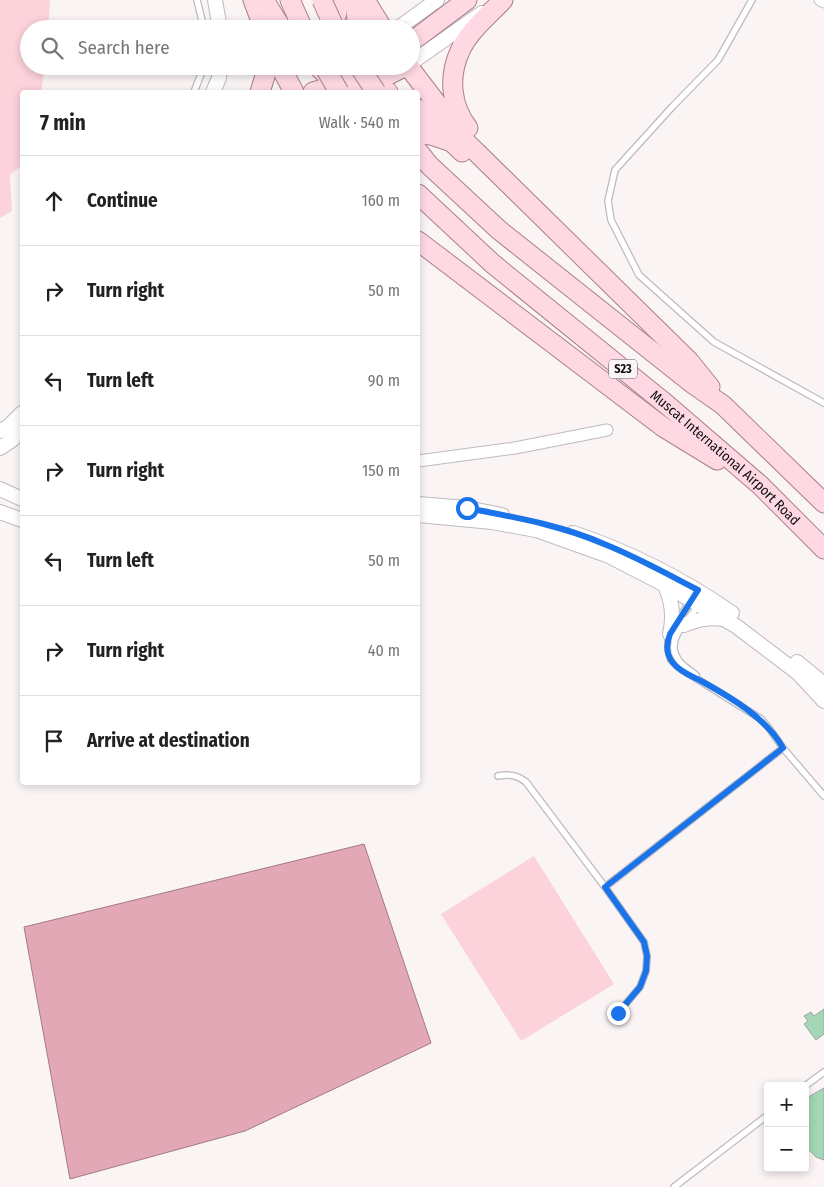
<!DOCTYPE html>
<meta charset="utf-8">
<style>
:root{--surface:#fff;--page:#f2f2f2;--text:#222;--muted:#767676;--line:#e0e0e0}
body{margin:0;font-family:"Fira Sans Condensed",sans-serif;background:var(--page);color:var(--text)}
.controls{position:absolute;right:15px;bottom:15px;display:grid;overflow:hidden;border-radius:5px;box-shadow:0 2px 8px #0003}
.controls button{width:45px;height:45px;display:grid;place-items:center;padding:0;border:0;border-bottom:1px solid var(--line);background:var(--surface);color:var(--text);font:25px sans-serif}
.stop{position:absolute;width:15px;height:15px;margin:-11px;border:4px solid #1a73e8;border-radius:50%;background:#fff}
.stop.end{background:#1a73e8;border-color:#fff;box-shadow:0 1px 5px #0008}
.list{margin:0;padding:0;list-style:none}
h2{display:flex;justify-content:space-between;align-items:center;height:65px;margin:0;padding:0 20px;font-size:21px}
h2 small{font-size:16px;font-weight:400;color:var(--muted)}
.list li{display:grid;grid-template-columns:32px 1fr auto;gap:15px;align-items:center;box-sizing:border-box;height:90px;padding:0 20px;border-top:1px solid var(--line)}
.list b{display:block;font-size:19px;white-space:nowrap}
.list em{font-size:16px;font-style:normal;color:var(--muted)}
.icon{flex:none;width:28px;height:28px;fill:none;stroke:currentColor;stroke-width:2;stroke-linecap:round;stroke-linejoin:round}
.map{position:relative;flex:none;width:824px;height:1187px;overflow:hidden}
.search{position:absolute;background:var(--surface);box-shadow:0 2px 8px #0003;left:20px;top:20px;width:400px;height:55px;display:flex;align-items:center;gap:12px;box-sizing:border-box;padding:0 18px;border-radius:28px;color:var(--muted);font-size:19px}
.panel{position:absolute;background:var(--surface);box-shadow:0 2px 8px #0003;left:20px;top:90px;width:400px;height:695px;border-radius:5px}
.map>svg:first-child{display:block}
.green{fill:#fcd2db}
.water{fill:#e3a8b6;stroke:#a37a84}
.building{fill:#a3d7b5;stroke:#9fa3a0}
.lines{fill:none;stroke-linecap:round;stroke-linejoin:round}
.service-casing{stroke:#bfbabb;stroke-width:8}
.minor-casing{stroke:#bfbabb;stroke-width:13}
.tertiary-casing{stroke:#bfbabb;stroke-width:16}
.primary-casing{stroke:#aa808b;stroke-width:21}
.service{stroke:#fff;stroke-width:5.5}
.minor{stroke:#fff;stroke-width:11}
.tertiary{stroke:#fff;stroke-width:14}
.primary{stroke:#fed8e2;stroke-width:19}
.primary-bridge-casing{stroke:#aa808b;stroke-width:21;stroke-linecap:butt}
.primary-bridge{stroke:#fed8e2;stroke-width:19}
.route{stroke:#1a73e8;stroke-width:6}
.labels{text-anchor:middle;stroke-width:4.5;stroke-linejoin:round;paint-order:stroke}
.shield{fill:#faf4f5;stroke:#565253;stroke-width:1}
.shield-label{font-size:12px;font-weight:bold;fill:#0f0d0e}
.street-label{font-size:14px;fill:#0f0d0e;stroke:#faf4f5}
</style>
<div class="map">
<svg width="824" height="1187" viewBox="0 0 824 1187">
<rect width="100%" height="100%" fill="#faf4f5"/>
<!-- green -->
<g class="green">
<path d="M0,0H50L48,29H29V66H45L41,92H22V165L10,175L12,211L0,218Z"/>
<path d="M534,856L614,984L521,1041L441,914Z"/>
</g>
<!-- water -->
<path class="water" d="M364,844L431,1043L245,1131L70,1179L24,927Z"/>
<!-- building -->
<g class="building">
<path d="M824,1009V1034L816,1040L804,1024L808,1021L804,1016L811,1012L814,1016Z"/>
<path d="M824,1088V1160L816,1157L805,1146V1102L810,1096Z"/>
</g>
<g class="lines">
<defs>
<g id="service">
<path d="M197,0L204,29"/>
<path d="M752,0L718,60L672,107L615,170L608,201L611,220L639,275L714,342L824,403"/>
<path d="M194,92L201,74L202,66"/>
<path d="M675,625L691,600"/>
<path d="M671,633L668,640V650L671,660L678,667L761,719L769,728L783,748L824,796"/>
<path d="M696,675C690,670 682,666 678,659C664,640 689,619 700,604"/>
<path d="M498,776C510,774 517,775 526,782L605,887"/>
<path d="M618,1013L640,987L646,971L647,956L644,942L605,887L783,748"/>
<path d="M805,1086L824,1072"/>
<path d="M674,1187L768,1115"/>
</g>
<g id="minor">
<path d="M820,0L824,2"/>
<path d="M418,461L515,448L607,430"/>
</g>
<g id="tertiary">
<path d="M215,0L220,29"/>
<path d="M397,29L437,0"/>
<path d="M411,63L482,13"/>
<path d="M213,92L219,78L220,66"/>
<path d="M0,431L8,427L22,413"/>
<path d="M0,448L12,440L22,429"/>
<path d="M0,489L22,499"/>
<path d="M418,504L467,508L502,515"/>
<path d="M0,512L22,520"/>
<path d="M418,515L492,522L536,530L609,556L665,585L736,626L798,673L824,701"/>
<path d="M573,533C630,552 683,579 732,613"/>
<path d="M665,585C672,602 674,616 670,634"/>
<path d="M684,625C698,619 709,617 724,619"/>
<path d="M797,662L824,684"/>
</g>
<g id="primary">
<path d="M253,0L264,29"/>
<path d="M264,0L282,29"/>
<path d="M290,0L303,29"/>
<path d="M355,0L358,29"/>
<path d="M365,0L383,29"/>
<path d="M331,29L337,13L338,0"/>
<path d="M411,42L467,0"/>
<path d="M280,66L294,92"/>
<path d="M408,66L467,143L689,361L710,387"/>
<path d="M320,69L329,77L372,78L388,75L406,66"/>
<path d="M260,92L265,76V66"/>
<path d="M313,92C336,84 364,83 388,92"/>
<path d="M418,109L462,152"/>
<path d="M468,128C451,106 448,77 460,51C468,32 489,15 503,0"/>
<path d="M418,134L431,135L449,141"/>
<path d="M418,151L429,165L499,230L693,384L723,405L824,503"/>
<path id="s1" d="M418,194L493,264L666,404L760,485L824,549"/>
<path d="M418,241L663,427L717,460"/>
</g>
</defs>
<!-- service casing -->
<use href="#service" class="service-casing"/>
<!-- minor casing -->
<use href="#minor" class="minor-casing"/>
<!-- tertiary casing -->
<use href="#tertiary" class="tertiary-casing"/>
<!-- primary casing -->
<use href="#primary" class="primary-casing"/>
<!-- service -->
<use href="#service" class="service"/>
<!-- minor -->
<use href="#minor" class="minor"/>
<!-- tertiary -->
<use href="#tertiary" class="tertiary"/>
<!-- primary -->
<use href="#primary" class="primary"/>
<defs>
<g id="primary-bridge">
<path d="M322,0L335,29"/>
<path d="M324,66L339,92"/>
<path d="M359,66L376,92"/>
</g>
</defs>
<!-- primary-bridge casing -->
<use href="#primary-bridge" class="primary-bridge-casing"/>
<!-- primary-bridge -->
<use href="#primary-bridge" class="primary-bridge"/>
</g>
<g class="lines">
<!-- route -->
<path class="route" d="M467,508C513,517 561,525 604,544C637,557 667,574 698,590L670,634C667,642 666,652 671,660C678,671 692,676 703,682C732,698 766,718 783,748L605,887L644,942L647,956L646,971L640,987L618,1013"/>
</g>
<g class="labels">
<!-- shield labels -->
<rect class="shield" x="609" y="359.5" width="28" height="19" rx="4"/>
<g class="shield-label">
<text x="623" y="373">S23</text>
</g>
<!-- street labels -->
<g class="street-label">
<text dy="5" stroke="none"><textPath href="#s1" startOffset="405">Muscat International Airport Road</textPath></text>
</g>
</g>
</svg>
<div class="controls">
<button>+</button>
<button>−</button>
</div>
<div class="stop" style="left:467px;top:508px"></div>
<div class="stop end" style="left:618px;top:1013px"></div>
<div class="search"><svg class="icon" aria-label="search" viewBox="0 0 24 24"><circle cx="10" cy="10" r="6"/><path d="M15 15l6 6"/></svg>Search here</div>
<section class="panel">
<h2>7 min<small>Walk · 540 m</small></h2>
<ul class="list">
<li><svg class="icon" aria-label="ahead" viewBox="0 0 24 24"><path d="M12 20V5M6 11l6-6 6 6"/></svg><div><b>Continue</b></div><em>160 m</em></li>
<li><svg class="icon" aria-label="right" viewBox="0 0 24 24"><path d="M7 20v-9h11M14 6l5 5-5 5"/></svg><div><b>Turn right</b></div><em>50 m</em></li>
<li><svg class="icon" aria-label="left" viewBox="0 0 24 24"><path d="M17 20v-9H6M10 6l-5 5 5 5"/></svg><div><b>Turn left</b></div><em>90 m</em></li>
<li><svg class="icon" aria-label="right" viewBox="0 0 24 24"><path d="M7 20v-9h11M14 6l5 5-5 5"/></svg><div><b>Turn right</b></div><em>150 m</em></li>
<li><svg class="icon" aria-label="left" viewBox="0 0 24 24"><path d="M17 20v-9H6M10 6l-5 5 5 5"/></svg><div><b>Turn left</b></div><em>50 m</em></li>
<li><svg class="icon" aria-label="right" viewBox="0 0 24 24"><path d="M7 20v-9h11M14 6l5 5-5 5"/></svg><div><b>Turn right</b></div><em>40 m</em></li>
<li><svg class="icon" aria-label="arrive" viewBox="0 0 24 24"><path d="M6 21V4h12l-3 4 3 4H6"/></svg><div><b>Arrive at destination</b></div></li>
</ul>
</section>
</div>
